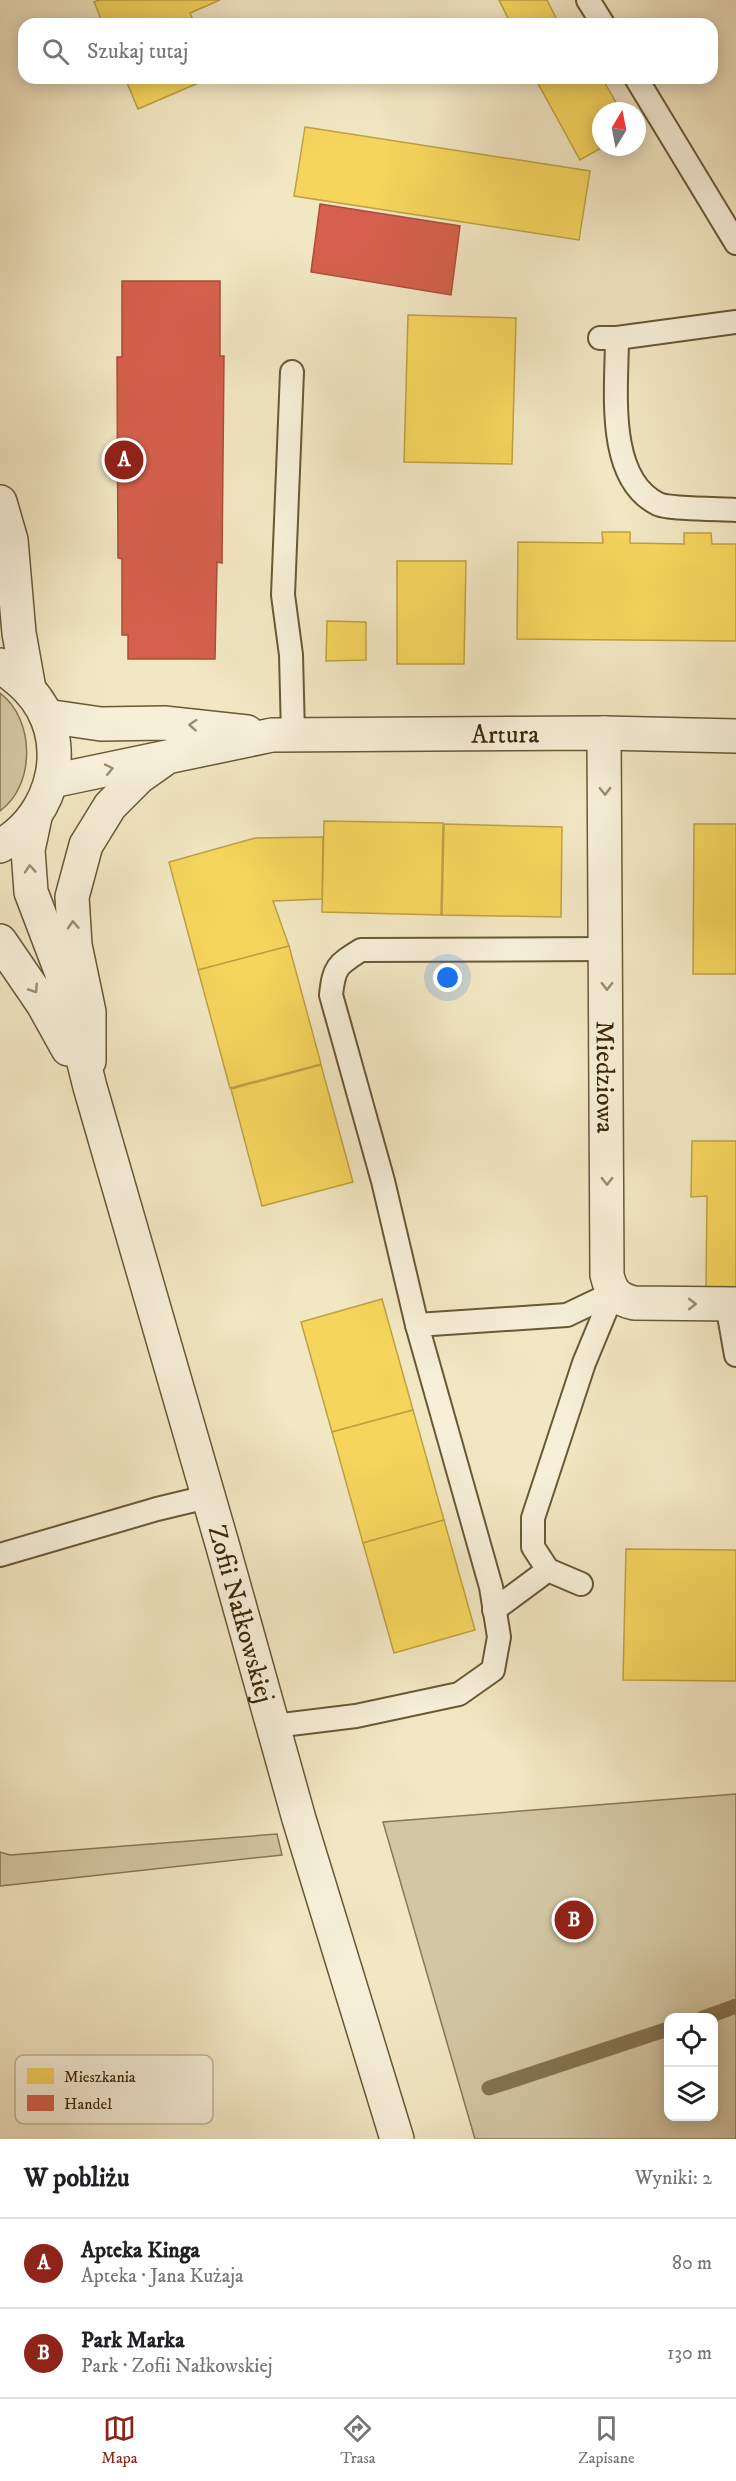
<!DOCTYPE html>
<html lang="pl">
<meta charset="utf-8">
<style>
:root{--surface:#fff;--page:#f6f6f6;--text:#202124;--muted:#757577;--line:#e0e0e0;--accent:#8f2418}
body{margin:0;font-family:"IM FELL DW Pica",serif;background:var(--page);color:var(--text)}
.controls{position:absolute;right:18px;bottom:18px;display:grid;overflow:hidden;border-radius:12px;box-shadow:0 3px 15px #0003}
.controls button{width:54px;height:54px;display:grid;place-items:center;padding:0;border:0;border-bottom:2px solid var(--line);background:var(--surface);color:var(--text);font:30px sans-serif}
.compass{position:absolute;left:592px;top:102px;width:54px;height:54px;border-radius:50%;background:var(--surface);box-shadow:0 3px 15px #0003;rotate:10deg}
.you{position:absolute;left:448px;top:978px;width:21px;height:21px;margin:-15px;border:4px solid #fff;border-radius:50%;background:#1a73e8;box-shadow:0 0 0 9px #1a73e833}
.badge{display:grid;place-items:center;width:39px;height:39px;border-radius:50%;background:var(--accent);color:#fff;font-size:20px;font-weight:700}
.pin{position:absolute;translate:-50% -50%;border:3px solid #fff;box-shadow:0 2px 6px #0006}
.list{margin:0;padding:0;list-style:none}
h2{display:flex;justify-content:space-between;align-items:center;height:78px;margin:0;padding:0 24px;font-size:26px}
h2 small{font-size:20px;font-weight:400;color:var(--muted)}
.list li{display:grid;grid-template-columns:39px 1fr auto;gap:18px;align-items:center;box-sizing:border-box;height:90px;padding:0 24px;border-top:2px solid var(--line)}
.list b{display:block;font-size:22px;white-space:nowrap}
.list p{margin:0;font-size:20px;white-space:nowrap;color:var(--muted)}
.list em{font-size:20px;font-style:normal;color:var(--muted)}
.icon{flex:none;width:33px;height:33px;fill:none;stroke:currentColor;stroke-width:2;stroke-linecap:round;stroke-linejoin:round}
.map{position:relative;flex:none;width:736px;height:2139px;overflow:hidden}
.search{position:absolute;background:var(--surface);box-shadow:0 3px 15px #0003;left:18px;right:18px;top:18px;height:66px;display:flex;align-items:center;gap:15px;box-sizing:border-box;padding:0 21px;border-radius:18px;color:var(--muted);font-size:22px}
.sheet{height:258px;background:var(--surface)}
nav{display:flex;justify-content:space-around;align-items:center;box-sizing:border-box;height:84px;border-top:2px solid var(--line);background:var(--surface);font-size:16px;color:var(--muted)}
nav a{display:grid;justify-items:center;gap:3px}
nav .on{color:var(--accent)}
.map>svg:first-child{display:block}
.green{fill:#d3c7a3;stroke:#887854;stroke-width:1.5;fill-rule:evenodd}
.homes{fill:#f6d55c;stroke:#bea142;stroke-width:1.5}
.shops{fill:#d6604d;stroke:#a84f38;stroke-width:1.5}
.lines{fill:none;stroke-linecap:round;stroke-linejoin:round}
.stream{stroke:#847451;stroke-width:15}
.service-casing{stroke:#6a5835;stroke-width:26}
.minor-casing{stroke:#6a5835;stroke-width:36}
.tertiary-casing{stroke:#6a5835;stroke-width:36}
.service{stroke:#f7efd8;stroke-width:22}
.minor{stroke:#f7efd8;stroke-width:33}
.tertiary{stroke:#f7efd8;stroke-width:33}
.oneway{stroke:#9a8c6f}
.labels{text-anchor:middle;stroke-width:6;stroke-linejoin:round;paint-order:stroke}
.street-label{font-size:26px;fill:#3c2806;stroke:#f7efd8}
.key{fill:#f7efd8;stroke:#bfb399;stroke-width:1.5}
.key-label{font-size:16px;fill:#3c2806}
</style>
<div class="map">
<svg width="736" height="2139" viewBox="0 0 736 2139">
<rect width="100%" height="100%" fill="#f2e7c3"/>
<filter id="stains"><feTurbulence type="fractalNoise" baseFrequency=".00333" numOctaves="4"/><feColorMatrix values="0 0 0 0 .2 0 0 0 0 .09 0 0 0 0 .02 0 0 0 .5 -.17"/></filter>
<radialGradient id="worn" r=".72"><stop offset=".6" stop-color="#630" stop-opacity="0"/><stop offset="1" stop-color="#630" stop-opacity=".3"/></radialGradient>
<!-- green -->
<g class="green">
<path d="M0,693C35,719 36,785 0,811Z"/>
<path d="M736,1794V2139H475L383,1822ZM668,2018H714V2116H668Z"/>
<path d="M277,1834L282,1855L0,1886V1852L10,1855Z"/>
</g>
<!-- homes -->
<g class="homes">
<path d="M99,0H220L190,13L195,24H103L94,2Z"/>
<path d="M499,0H547L559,24H511Z"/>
<path d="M125,78H210L138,109Z"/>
<path d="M535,78H602L621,111H601V147H603L580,160Z"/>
<path d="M305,127L590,171L579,240L294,196Z"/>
<path d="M408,315L516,318L512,464L404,462Z"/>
<path d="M602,532H630V543L684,544V533H711L712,544H736V641L517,639L518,542L603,543Z"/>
<path d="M397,561H466L464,664H397Z"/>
<path d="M327,621L366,622V660L326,661Z"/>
<path d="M324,821L443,823L441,915L322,912Z"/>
<path d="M444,824L562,827L561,917L442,915Z"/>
<path d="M694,824H736V974H693Z"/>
<path d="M323,837L322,899L273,901L289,946L198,970L169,862L255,838Z"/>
<path d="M289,946L321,1064L230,1088L198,970Z"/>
<path d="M321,1065L353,1182L262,1206L231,1089Z"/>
<path d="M692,1141H736V1287H706L707,1196L691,1197Z"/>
<path d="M382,1299L413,1410L332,1432L301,1322Z"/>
<path d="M413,1410L444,1520L363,1543L332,1432Z"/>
<path d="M444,1520L475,1630L394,1653L363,1543Z"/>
<path d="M626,1549L736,1550V1681L623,1680Z"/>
</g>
<!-- shops -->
<g class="shops">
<path d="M320,204L460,226L451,295L311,272Z"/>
<path d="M122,281H220V356H224L222,563L217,562L215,659H128V635H122V559L118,558L117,357H122Z"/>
</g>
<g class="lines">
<!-- stream -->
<g class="stream">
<path d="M703,2018L736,2006"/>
<path d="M489,2088L668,2029"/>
</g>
<defs>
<g id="service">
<path d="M588,0L603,24"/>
<path d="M636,78L736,243"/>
<path d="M600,338H617L736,322"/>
<path d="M617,338C617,387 605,478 658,504C668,509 721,509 736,510"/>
<path d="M292,372L283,595L291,655L293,734"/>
<path d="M727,1304L736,1355"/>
<path d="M417,1325L383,1181L331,995C334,967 337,965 361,950L607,949"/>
<path d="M0,1555L157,1509L207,1497"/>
<path d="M581,1584L548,1570L533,1547V1518L584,1363L613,1293"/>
<path d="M494,1610L548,1570"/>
<path d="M274,1726L356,1716L459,1694L493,1670L499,1637L491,1587L417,1325L567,1315L613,1293"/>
</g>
<g id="minor">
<path d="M46,716L101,724L164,723L247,732"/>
<path id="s1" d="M604,733L607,1275C611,1292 617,1299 634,1303L736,1304"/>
<path id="s2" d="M52,781L272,735L604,733L736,736"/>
<path d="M89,1061V1012L75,945L72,897L86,845L110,806L139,777L163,760"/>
</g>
<g id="tertiary">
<path d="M0,502L11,540L19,633L29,689"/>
<path d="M0,665C9,673 20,680 28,689C74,737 56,816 0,846"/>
<path id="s3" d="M35,817L28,850L31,892L61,971L90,1087L223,1547L299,1819L397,2139"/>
<path d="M0,941L43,1004L68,1049"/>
</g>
</defs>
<!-- service casing -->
<use href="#service" class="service-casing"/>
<!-- minor casing -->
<use href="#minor" class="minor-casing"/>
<!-- tertiary casing -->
<use href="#tertiary" class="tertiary-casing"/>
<!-- service -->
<use href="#service" class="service"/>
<!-- minor -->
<use href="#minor" class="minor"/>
<!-- tertiary -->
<use href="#tertiary" class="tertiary"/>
</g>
<!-- one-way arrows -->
<defs><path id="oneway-chevron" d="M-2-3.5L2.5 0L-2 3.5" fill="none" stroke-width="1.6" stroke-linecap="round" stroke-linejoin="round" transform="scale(1.5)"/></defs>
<g class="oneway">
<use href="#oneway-chevron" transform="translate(193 725) rotate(-176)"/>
<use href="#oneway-chevron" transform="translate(109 769) rotate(-12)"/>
<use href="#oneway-chevron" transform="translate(605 791) rotate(89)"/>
<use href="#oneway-chevron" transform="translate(30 869) rotate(-94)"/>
<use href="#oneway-chevron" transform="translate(73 925) rotate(-93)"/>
<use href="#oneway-chevron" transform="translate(607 986) rotate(90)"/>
<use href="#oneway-chevron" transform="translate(34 989) rotate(57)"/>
<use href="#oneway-chevron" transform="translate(607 1181) rotate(90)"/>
<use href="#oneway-chevron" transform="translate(692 1304)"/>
</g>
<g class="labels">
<!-- street labels -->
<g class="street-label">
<text dy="9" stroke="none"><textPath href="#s2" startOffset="458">Artura</textPath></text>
<text dy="9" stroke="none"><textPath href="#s1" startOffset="344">Miedziowa</textPath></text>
<text dy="9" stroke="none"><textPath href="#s3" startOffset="828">Zofii Nałkowskiej</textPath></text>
</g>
</g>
<!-- legend -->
<rect x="15" y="2055" width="198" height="69" rx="9" class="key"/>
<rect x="27" y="2068" width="27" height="16" fill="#f6d55c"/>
<rect x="27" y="2095" width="27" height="16" fill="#d6604d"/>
<g class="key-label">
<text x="64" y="2082">Mieszkania</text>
<text x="64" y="2109">Handel</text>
</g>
<rect width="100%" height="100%" filter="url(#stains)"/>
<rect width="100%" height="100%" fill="url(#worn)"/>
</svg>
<div class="controls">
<button><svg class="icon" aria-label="locate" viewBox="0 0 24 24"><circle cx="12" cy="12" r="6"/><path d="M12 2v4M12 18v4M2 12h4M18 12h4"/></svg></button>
<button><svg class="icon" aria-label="layers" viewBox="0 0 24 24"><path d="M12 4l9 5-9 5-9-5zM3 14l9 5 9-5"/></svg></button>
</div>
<svg class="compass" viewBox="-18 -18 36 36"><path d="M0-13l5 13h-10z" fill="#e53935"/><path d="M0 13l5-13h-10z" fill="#757577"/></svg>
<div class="you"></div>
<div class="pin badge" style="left:124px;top:460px">A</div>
<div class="pin badge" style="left:574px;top:1920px">B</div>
<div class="search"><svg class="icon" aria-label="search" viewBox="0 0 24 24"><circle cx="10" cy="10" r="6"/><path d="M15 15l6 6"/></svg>Szukaj tutaj</div>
</div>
<section class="sheet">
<h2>W pobliżu<small>Wyniki: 2</small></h2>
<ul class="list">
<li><span class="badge">A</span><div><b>Apteka Kinga</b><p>Apteka · Jana Kużaja</p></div><em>80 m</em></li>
<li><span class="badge">B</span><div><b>Park Marka</b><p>Park · Zofii Nałkowskiej</p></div><em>130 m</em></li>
</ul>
</section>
<nav>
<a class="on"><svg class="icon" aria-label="map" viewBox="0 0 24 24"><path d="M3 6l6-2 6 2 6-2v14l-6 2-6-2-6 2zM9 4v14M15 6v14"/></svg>Mapa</a>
<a><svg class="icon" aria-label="directions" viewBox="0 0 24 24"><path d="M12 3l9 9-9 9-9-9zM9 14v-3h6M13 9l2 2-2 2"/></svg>Trasa</a>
<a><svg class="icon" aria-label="saved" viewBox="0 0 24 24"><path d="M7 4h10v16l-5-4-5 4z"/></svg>Zapisane</a>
</nav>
